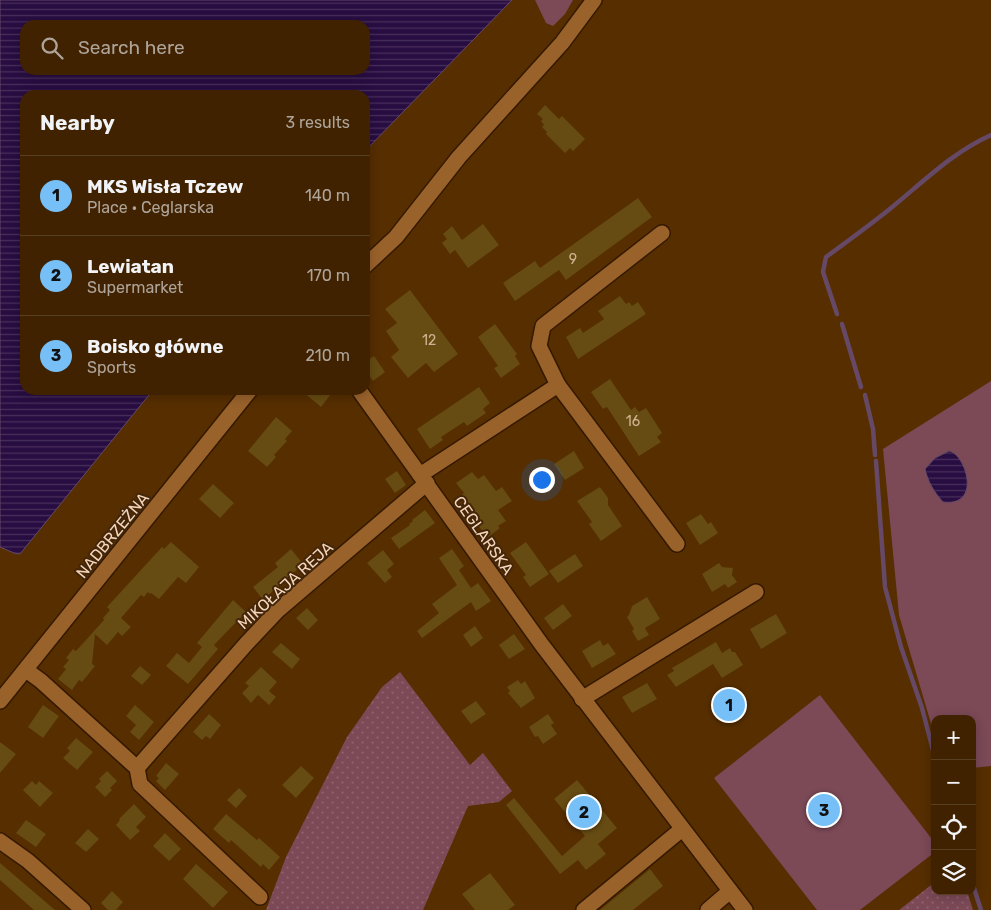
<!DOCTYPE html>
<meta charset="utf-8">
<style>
:root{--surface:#402200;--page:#472a0a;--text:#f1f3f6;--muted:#aea499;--line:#593f22;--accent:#76c0f7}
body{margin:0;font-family:Rubik,sans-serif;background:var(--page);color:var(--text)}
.controls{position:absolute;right:15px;bottom:15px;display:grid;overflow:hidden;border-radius:10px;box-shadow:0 2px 12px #0003}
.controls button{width:45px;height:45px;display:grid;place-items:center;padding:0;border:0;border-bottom:1px solid var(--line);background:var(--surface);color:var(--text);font:25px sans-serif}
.you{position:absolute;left:541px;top:479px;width:18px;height:18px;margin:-12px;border:4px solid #fff;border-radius:50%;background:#1a73e8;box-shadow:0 0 0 8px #1a73e833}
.badge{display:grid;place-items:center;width:32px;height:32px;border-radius:50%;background:var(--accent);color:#111;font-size:16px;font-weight:700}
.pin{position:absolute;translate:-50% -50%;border:2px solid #fff;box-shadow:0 1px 5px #0006}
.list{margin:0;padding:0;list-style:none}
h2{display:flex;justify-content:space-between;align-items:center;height:65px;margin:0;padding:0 20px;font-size:21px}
h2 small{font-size:16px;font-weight:400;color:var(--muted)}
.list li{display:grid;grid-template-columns:32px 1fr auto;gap:15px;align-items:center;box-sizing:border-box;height:80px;padding:0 20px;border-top:1px solid var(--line)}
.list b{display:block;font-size:19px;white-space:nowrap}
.list p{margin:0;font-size:16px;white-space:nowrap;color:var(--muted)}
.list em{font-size:16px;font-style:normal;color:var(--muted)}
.icon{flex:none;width:28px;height:28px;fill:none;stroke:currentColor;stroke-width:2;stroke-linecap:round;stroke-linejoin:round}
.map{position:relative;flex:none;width:991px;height:910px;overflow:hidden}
.search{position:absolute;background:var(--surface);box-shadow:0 2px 12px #0003;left:20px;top:20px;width:350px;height:55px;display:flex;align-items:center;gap:12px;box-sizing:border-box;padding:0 18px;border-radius:15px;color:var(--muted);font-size:19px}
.panel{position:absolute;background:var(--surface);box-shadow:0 2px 12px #0003;left:20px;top:90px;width:350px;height:305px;border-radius:15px}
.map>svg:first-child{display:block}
.grass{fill:url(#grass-dots)}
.green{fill:#7c4957}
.water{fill:url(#water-rules);stroke:#664966;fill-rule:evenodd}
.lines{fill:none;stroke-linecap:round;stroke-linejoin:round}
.stream{stroke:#664966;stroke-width:4.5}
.building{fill:#664b12}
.minor-casing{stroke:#341900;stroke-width:18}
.minor{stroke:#99622b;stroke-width:15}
.labels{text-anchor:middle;stroke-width:4;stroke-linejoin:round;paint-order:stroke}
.number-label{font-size:14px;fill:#d1b391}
.street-label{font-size:16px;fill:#f5d6bb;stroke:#44270a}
</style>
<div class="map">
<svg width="991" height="910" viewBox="0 0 991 910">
<defs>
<pattern id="grass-dots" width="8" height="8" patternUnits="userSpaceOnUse" patternTransform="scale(1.25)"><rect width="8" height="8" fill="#7c4957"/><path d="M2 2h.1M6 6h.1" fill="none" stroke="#8f626d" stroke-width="1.8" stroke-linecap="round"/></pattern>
<pattern id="water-rules" width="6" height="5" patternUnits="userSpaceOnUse" patternTransform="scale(1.25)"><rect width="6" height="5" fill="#280d42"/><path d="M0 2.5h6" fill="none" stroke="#48305b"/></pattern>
</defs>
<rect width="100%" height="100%" fill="#562e00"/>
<!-- grass -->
<g class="grass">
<path d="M400,672L470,765L483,753L512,791L499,802L468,806L423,910H266L286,857L347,737L382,687Z"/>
<path d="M935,882V891H967L973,910H899Z"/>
</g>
<!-- green -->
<g class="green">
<path d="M535,0H573L565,14L553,26L546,23Z"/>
<path d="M991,381V766L972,768V719H935V737L899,615L883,449Z"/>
<path d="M820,695L935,843V852L860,910H817L714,778Z"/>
</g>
<!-- water -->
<g class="water">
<path d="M0,0H512L365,151V95H25V390H153L20,554L14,553L0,547ZM25,25H365V70H25Z"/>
<path d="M949,451C965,453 983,507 943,502C934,492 928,482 925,469L935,458Z"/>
</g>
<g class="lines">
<!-- stream -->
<g class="stream">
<path d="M837,314L823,272L826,257C848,241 870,225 891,208C923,182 953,152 991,135"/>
<path d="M842,324L861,387"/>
<path d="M865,395L873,429L875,455"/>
<path d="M876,461L885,587L901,647L922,708L935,758"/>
<path d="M972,882L981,910"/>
</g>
</g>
<!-- building -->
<g class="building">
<path d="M545,105L559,119L562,116L585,139L573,151L570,148L565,153L546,134L547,132L542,127L544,125L541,121L543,119L537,114Z"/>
<path d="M638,198L652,217L566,280L559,270L515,301L503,283L535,261L540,268Z"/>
<path d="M483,224L499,245L468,268L455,250L450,254L442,243L447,239L443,234L452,226L462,240Z"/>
<path d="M410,290L458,354L434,372L426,363L408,378L391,357L399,350L386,331L397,323L385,309Z"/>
<path d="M620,296L626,304L629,302L632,306L638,302L646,314L578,359L566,337L580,328L583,333L604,319L598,311Z"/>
<path d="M495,324L517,354L515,356L520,364L501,378L494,368L498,366L478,337Z"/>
<path d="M374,356L385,372L373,381L365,370V362Z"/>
<path d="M610,379L631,410L635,407L639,412L646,408L662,433L657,437L661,442L639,456L607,407L603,409L591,392Z"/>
<path d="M479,387L490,403L483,409L486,413L467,426L464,422L441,437L443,440L430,449L417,429Z"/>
<path d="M301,390H334L321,407Z"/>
<path d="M276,417L292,431L285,439L287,441L274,455L276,457L267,467L248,451Z"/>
<path d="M574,451L584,468L565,480L554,464Z"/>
<path d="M397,471L406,485L395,493L385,479Z"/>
<path d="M472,472L478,479L484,475L496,491L502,487L512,501L498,510L506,521L498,526L500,528L487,538L474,519L476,517L461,496L464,493L456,483Z"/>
<path d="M213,484L234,503L220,518L199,499Z"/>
<path d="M600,487L608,498V505L622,526L601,541L589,524L592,522L577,501Z"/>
<path d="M425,510L435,523L399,549L391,538L410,525L409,524L413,521L412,520Z"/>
<path d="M701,514L708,524L711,522L718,533L700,545L686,523Z"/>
<path d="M171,542L199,567L186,583L178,577L159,599L151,593L150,594L148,592L144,597L141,595L121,618L131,627L122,636L118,632L107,645L95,634L92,664L95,666L82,682L79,680L72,690L58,679L66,669L63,667L69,660L66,658L73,649L76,651L104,620L103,618L110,610L107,607L162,547L164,549Z"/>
<path d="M526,542L549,574L530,587L523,577L526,575L510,553Z"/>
<path d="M291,549L303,564L263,600L253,587L278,567L275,563Z"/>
<path d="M452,549L464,566L459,570L471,588L478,583L491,601L476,611L471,602L422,638L417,631L439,613L432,604L457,585L439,558Z"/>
<path d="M383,550L394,564L387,570L392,577L385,583L367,563Z"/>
<path d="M575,554L583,566L558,583L549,571Z"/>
<path d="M719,563L722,567L733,568L732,575L737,582L728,588L725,584L712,592L702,574Z"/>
<path d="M647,597L660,619L645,628L649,635L638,641L632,631L634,629L627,617L629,615L632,606Z"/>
<path d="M233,600L246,612L214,645L218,649L188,684L166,666L177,653L189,663L202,647L197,643Z"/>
<path d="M563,604L572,616L553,630L544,618Z"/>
<path d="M307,608L318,620L308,630L296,618Z"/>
<path d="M776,614L787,633L761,649L750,629Z"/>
<path d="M475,626L483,638L471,647L463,635Z"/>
<path d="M514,634L525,649L509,659L499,645Z"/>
<path d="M600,640L603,646L608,643L616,654L592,668L582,651Z"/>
<path d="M716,642L722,653L730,648L732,652H735L743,665L722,678L713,664L676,687L667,675L674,671L672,668Z"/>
<path d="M281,643L300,659L292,669L272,652Z"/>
<path d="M140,666L151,675L142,685L131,676Z"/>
<path d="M261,667L277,682L269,691L276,697L269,705L258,695L251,703L242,693L249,686L245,683Z"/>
<path d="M518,680L521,684L525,681L535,698L521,708L508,693L510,691L507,687Z"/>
<path d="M647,683L657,699L632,713L622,697Z"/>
<path d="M732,688L745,710L725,722L712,699Z"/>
<path d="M476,701L486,714L471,724L461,711Z"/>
<path d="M43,705L59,716L43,738L28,727Z"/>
<path d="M135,705L154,722L139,740L130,732L136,725L126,716Z"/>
<path d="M209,714L221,725L210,739L206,736L202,740L193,732Z"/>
<path d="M548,714L554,723L551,725L557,734L543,744L538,736L535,737L529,727Z"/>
<path d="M76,738L93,752L77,770L63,758L70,751L67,748Z"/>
<path d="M0,742L16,754L0,773Z"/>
<path d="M166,763L179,774L165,790L156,781L159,778L156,776Z"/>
<path d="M301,766L314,778L296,798L282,785Z"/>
<path d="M107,771L117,781L110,788L112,790L105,797L95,787L101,781L99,779Z"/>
<path d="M577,780L617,828L598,844L606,854L586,870L578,860L560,874L506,805L514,798L562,856L585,836L554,799Z"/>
<path d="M32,781L36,785L39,781L53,793L40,807L23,790Z"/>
<path d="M239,788L247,796L236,808L227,800Z"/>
<path d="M134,804L146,817L136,827L140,831L130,840L116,825L120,820L119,819Z"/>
<path d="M226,814L257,840L259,838L280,857L269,870L263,864L261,867L231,840L229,843L213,829Z"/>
<path d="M26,820L46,834L36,847L16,833Z"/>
<path d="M88,829L99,839L86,852L75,843Z"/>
<path d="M165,833L181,849L169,861L153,846Z"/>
<path d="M0,863L41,898L55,910H34L0,880Z"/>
<path d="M196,864L228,892L213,908L183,879Z"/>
<path d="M650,869L663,886L633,910H600Z"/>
<path d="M490,873L515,905L508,910H475L462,894Z"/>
<path d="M112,891L123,902L116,910H108L101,903Z"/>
</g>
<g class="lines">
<defs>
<g id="minor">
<path d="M365,266L396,237L459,157L562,43L594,0"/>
<path d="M558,385L677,544"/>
<path d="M359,390L542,645L745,910"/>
<path d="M420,475L558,385L539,346L543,326L662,233"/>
<path d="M26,670L41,681L137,768L140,784L260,897"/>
<path d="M582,699L756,592"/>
<path d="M0,701L250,390"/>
<path d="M137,768L246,644L277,611L427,483"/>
<path d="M0,841L28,861L83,910"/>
<path d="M584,910L682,829"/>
<path d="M708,910L730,891"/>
</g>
</defs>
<!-- minor casing -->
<use href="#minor" class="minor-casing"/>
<!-- minor -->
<use href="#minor" class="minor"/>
</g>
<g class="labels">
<!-- number labels -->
<g class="number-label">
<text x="573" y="264">9</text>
<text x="429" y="345">12</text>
<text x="633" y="426">16</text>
</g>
<!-- street labels -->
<g class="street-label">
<text transform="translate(112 535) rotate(-51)" y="6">NADBRZEŻNA</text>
<text transform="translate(484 535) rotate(55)" y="6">CEGLARSKA</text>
<text transform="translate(285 585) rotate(-42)" y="6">MIKOŁAJA REJA</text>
</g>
</g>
</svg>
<div class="controls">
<button>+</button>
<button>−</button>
<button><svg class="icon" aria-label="locate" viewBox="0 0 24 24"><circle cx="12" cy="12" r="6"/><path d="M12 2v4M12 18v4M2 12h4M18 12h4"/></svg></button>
<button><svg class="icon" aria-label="layers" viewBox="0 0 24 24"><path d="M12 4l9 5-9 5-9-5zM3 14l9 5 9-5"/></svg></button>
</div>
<div class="you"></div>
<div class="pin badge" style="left:729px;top:705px">1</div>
<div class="pin badge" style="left:584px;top:812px">2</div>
<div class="pin badge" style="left:824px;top:810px">3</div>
<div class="search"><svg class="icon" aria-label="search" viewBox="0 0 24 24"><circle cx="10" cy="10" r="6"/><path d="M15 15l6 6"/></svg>Search here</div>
<section class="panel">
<h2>Nearby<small>3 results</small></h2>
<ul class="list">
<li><span class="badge">1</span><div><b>MKS Wisła Tczew</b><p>Place · Ceglarska</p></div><em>140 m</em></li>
<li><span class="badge">2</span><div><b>Lewiatan</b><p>Supermarket</p></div><em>170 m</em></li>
<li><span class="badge">3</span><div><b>Boisko główne</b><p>Sports</p></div><em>210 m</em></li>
</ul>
</section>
</div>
